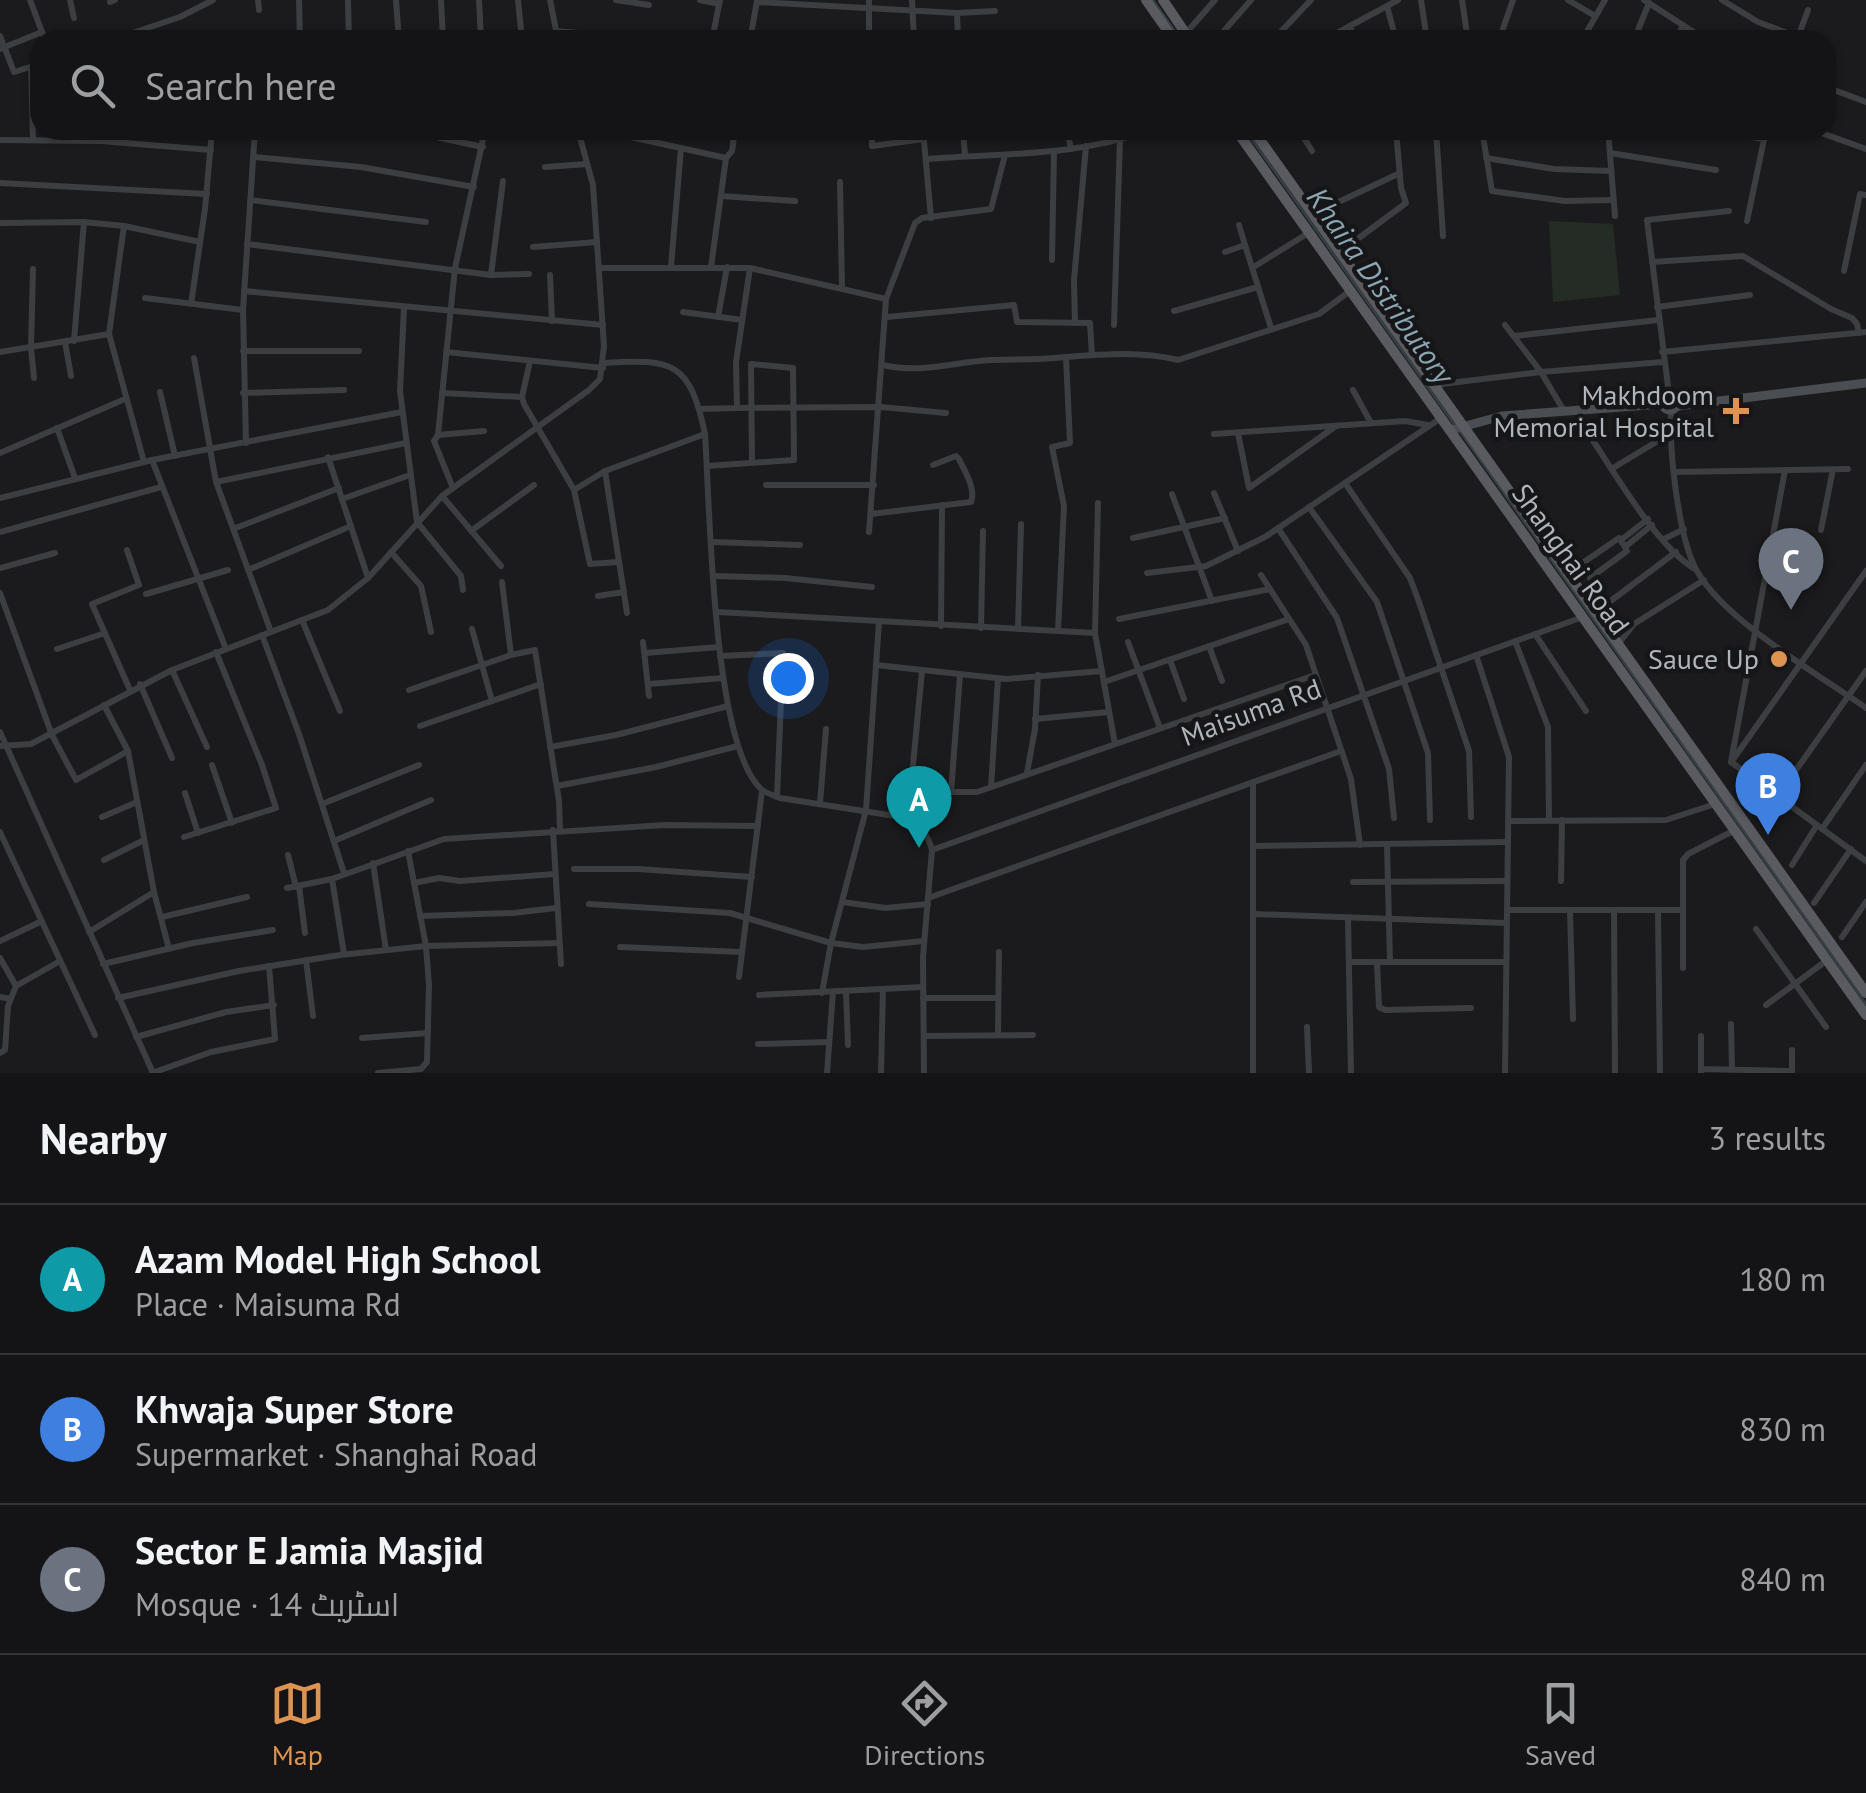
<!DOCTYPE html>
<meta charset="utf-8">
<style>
:root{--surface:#141416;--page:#1d1d1f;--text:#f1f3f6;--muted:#9d9ea1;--line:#333335;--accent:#dd9453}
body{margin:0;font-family:"PT Sans",Cairo,sans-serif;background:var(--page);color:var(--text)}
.you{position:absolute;left:788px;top:678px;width:35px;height:35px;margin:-25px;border:8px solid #fff;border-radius:50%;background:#1a73e8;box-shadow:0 0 0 15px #1a73e833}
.badge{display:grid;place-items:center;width:65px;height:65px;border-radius:50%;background:var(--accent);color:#fff;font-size:32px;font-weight:700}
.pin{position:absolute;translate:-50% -82px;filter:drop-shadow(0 2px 5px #0008)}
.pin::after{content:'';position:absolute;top:52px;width:35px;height:30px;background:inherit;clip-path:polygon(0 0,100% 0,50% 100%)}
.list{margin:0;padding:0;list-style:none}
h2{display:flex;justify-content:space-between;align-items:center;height:130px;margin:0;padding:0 40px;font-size:42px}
h2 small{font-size:32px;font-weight:400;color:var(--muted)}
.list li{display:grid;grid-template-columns:65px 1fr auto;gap:30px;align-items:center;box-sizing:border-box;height:150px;padding:0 40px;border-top:2px solid var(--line)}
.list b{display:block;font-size:38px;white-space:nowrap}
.list p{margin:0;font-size:32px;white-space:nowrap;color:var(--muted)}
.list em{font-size:32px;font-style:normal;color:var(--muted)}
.icon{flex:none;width:55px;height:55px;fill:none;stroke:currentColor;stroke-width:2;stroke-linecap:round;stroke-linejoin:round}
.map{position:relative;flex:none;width:1866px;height:1073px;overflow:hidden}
.search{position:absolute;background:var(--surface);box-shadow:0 2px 8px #0004;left:30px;right:30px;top:30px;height:110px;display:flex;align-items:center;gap:25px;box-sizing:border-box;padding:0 35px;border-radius:30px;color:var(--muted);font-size:38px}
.sheet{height:580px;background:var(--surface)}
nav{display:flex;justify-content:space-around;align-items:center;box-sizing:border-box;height:140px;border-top:2px solid var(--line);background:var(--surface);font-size:28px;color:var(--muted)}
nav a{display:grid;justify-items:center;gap:5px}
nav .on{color:var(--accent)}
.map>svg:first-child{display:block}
.green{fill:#252c25}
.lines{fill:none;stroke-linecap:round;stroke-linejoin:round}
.stream{stroke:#364044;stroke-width:2.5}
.street{stroke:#3c3e41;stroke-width:6}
.secondary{stroke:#4a4d51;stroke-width:9}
.primary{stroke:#595b60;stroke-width:10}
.poi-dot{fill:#dd9453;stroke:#161618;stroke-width:4}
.labels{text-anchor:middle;stroke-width:9;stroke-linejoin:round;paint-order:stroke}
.poi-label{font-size:28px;fill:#afb5ba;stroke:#161618;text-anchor:end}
.street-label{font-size:28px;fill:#afb5ba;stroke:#161618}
.water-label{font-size:30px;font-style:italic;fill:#8ba6b1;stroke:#161618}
</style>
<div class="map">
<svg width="1866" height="1073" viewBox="0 0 1866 1073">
<rect width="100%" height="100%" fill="#1b1b1d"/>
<!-- green -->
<path class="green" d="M1549,221L1613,224L1620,295L1553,302Z"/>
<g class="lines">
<!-- stream -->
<g class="stream">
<path d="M1153,0L1181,40"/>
<path d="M1245,130L1454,424"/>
<path d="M1459,430L1866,1004"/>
</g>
<!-- street -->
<g class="street">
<path d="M30,0L45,40"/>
<path d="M70,0L74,18"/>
<path d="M258,0L259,10"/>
<path d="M299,0L300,40"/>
<path d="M348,0L349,40"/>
<path d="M396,0L399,40"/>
<path d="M441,0L443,40"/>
<path d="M479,0L481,40"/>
<path d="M518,0L522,40"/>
<path d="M550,0L558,40"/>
<path d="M616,0L649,5"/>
<path d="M700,0L719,4"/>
<path d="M869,0V40"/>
<path d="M912,0L914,40"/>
<path d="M1421,0L1427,40"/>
<path d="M1462,0L1468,40"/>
<path d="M1568,0L1595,16"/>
<path d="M1644,0L1706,40"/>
<path d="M1722,0L1758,22L1798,37"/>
<path d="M110,2L115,0"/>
<path d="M757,2L957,13"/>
<path d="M1387,6L1396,40"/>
<path d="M1350,26L1354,40"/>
<path d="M556,31L646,39"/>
<path d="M1186,33L1215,0"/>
<path d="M0,36L14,72L40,64"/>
<path d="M1798,37L1808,10"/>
<path d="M112,40L180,17L213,0"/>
<path d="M712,40L720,0"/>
<path d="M750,40L757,1"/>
<path d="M958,40L957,13L995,11"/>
<path d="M1216,40L1251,0"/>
<path d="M1273,40L1311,0"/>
<path d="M1324,40L1398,0"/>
<path d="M1499,40L1513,0"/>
<path d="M1582,40L1605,0"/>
<path d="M1634,40L1649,3"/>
<path d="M1676,40L1683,25"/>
<path d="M0,49L42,32"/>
<path d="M31,67L33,140"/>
<path d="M1826,87L1866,102"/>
<path d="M403,130L483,147"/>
<path d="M599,130L726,158"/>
<path d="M872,130V146L924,139"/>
<path d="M923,130L931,218"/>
<path d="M963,130L965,156"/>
<path d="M1067,130L1071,149"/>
<path d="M1106,130L1109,142"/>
<path d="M1299,130L1312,151"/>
<path d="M1337,130L1340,137"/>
<path d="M1436,130L1443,236"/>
<path d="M1482,130L1492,191L1565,201L1613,200"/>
<path d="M1608,130L1615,216"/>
<path d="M1712,130L1763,139"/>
<path d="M1813,130L1866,149"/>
<path d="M0,140L101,141L211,150"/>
<path d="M1610,153L1716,170"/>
<path d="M253,157L361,167L474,187"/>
<path d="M1486,158L1554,169L1611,171"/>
<path d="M928,159C1001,153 1078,157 1148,130"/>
<path d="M545,167L587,164"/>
<path d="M840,182L842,288"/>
<path d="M0,183L207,194"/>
<path d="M721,196L795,201"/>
<path d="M250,200L426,222"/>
<path d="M1313,214L1400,173"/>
<path d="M1747,221L1766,130"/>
<path d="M0,223L84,222L124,226L200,242"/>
<path d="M1239,225L1245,245"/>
<path d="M124,226L109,334L144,462"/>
<path d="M247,244L491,275L529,274"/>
<path d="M533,247L597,242"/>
<path d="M1225,252L1245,245L1271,328"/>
<path d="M1340,252L1406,203L1401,188L1396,130"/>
<path d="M1052,260L1054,151"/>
<path d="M1652,262L1743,256L1831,309L1852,318L1857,324L1859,333"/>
<path d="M671,267L681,148"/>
<path d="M711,267L726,158L732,151L735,130"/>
<path d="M599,268H750L886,299"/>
<path d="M1252,268L1310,232"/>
<path d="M33,269L31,348L34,378"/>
<path d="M1844,271L1860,194L1866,195"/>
<path d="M491,275L503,181"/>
<path d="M550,275L552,321"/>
<path d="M244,291L603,325"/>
<path d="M145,298L243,310"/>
<path d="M191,304L205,209L212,130"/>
<path d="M1657,307L1750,295"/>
<path d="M404,308L400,391L417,522L461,576L463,590"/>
<path d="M1174,311L1258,287"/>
<path d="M683,312L742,320"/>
<path d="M718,317L727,267"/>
<path d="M887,317L1014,305L1017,322L1090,323L1092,355"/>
<path d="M1075,323L1074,280L1086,146"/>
<path d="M1114,325L1120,139"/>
<path d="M1505,325L1541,372L1564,411"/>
<path d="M1514,336L1658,320"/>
<path d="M74,341L84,222"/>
<path d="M65,342L71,376"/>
<path d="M243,351H359"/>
<path d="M0,352L109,334"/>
<path d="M446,352L603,368"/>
<path d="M1662,352L1866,332"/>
<path d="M1066,357L1070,443L1052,447L1064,506L1058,631L1095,633"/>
<path d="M194,358L216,482L271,632"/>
<path d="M530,361L522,397L524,404L574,490"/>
<path d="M604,363C674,358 690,363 705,434C710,507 712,740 760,788C765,793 773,795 780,798L908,818C921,827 928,835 932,850L923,957L924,1073"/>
<path d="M883,365C921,374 953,362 991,360C1012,359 1033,360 1054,358C1096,355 1136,350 1178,360L1319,314L1350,291"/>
<path d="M1437,388L1442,384L1541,372L1663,362"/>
<path d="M1353,390L1371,423"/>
<path d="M160,392L175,456"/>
<path d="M243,393L344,390"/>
<path d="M442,393L522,397"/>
<path d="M1669,394L1647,220L1729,211"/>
<path d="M737,408L881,407L946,413"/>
<path d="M700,409L737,408L736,362L750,268"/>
<path d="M1581,410V422C1608,462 1655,546 1695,569"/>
<path d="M1671,410C1669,449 1678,538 1697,571C1725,621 1818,674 1866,708"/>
<path d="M57,428L75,478"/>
<path d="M1238,433L1249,488L1336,426"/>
<path d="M1214,434L1405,421L1428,425"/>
<path d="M438,435L484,431"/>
<path d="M246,443L243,310L255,130"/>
<path d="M0,453L125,399"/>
<path d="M328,457L368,578"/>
<path d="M152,460L226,649"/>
<path d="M707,466L794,460L793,368L751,364L752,463"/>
<path d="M1613,468L1671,433"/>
<path d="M605,471L627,613"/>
<path d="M1674,472L1848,469"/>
<path d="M216,482L406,443"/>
<path d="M1345,483L1410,578L1419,602L1469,751L1471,817"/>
<path d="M766,485H874"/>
<path d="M453,488L434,441L438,435L455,268L485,130"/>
<path d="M1214,493L1238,551"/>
<path d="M1172,494L1212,601"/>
<path d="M442,496L501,566"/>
<path d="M0,498L152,460L402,412"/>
<path d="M342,499L410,475"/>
<path d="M1098,503L1095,633L1115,744"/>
<path d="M1309,507L1377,602L1428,753L1430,820"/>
<path d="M871,514L971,502C976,488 965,472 959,459L956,456L933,465"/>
<path d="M1278,528L1337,618L1389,769L1394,818"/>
<path d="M233,529L339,488"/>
<path d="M1821,530L1833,469"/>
<path d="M471,531L534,485"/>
<path d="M0,532L161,487"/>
<path d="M869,532L886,299L915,223L922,218L991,209L1005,155"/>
<path d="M1133,538L1225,518"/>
<path d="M1664,539L1684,529"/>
<path d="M1621,540L1648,519"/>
<path d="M712,542L800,545"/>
<path d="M127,550L139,585L92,604L130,690"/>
<path d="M391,552L421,586L431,632"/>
<path d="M618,562L590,564L574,490L605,471L705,434"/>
<path d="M0,568L55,553"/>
<path d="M248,570L351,526"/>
<path d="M1147,573L1206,566L1265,537L1441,418"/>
<path d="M1568,573L1619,538L1625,547"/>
<path d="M1261,575L1306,645L1351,779L1360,845"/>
<path d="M714,576L785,578L872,587"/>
<path d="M502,582L511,655"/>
<path d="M1581,592L1592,583L1590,578L1627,551L1625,547L1652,525"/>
<path d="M0,593L52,735L76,780L128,751"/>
<path d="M146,594L228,570"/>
<path d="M598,596L624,592"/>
<path d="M717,612L1058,631"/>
<path d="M1596,612L1676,552"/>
<path d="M1119,619L1270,589"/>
<path d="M302,620L340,711"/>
<path d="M941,626L942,505"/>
<path d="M981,628L983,531"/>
<path d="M472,629L492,701"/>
<path d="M1018,629L1021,524"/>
<path d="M1535,634L1586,711"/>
<path d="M262,635L299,734L344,873"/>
<path d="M1515,641L1548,727L1549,820"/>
<path d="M643,642L649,696"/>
<path d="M1128,642L1160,728"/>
<path d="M1619,643L1634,624L1704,580"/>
<path d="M1209,646L1222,681"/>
<path d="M57,649L105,633"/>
<path d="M645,653L719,647"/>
<path d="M1476,655L1509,757L1505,1073"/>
<path d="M720,656L783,653L777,797"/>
<path d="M1170,660L1184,699"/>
<path d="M876,665L1006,679L1102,671"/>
<path d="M172,670L207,747"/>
<path d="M1104,682L1289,619"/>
<path d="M140,684L172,758"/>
<path d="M649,684L723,678"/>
<path d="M409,690L511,655L535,650L559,801L560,830"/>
<path d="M104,705L128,751L154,892L169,949"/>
<path d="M1035,719L1109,712"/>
<path d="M420,726L541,684"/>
<path d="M0,732L153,1073"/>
<path d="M0,746L31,744L172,670L328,610L368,578L442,496L589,390L600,379L604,346L593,185L578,130"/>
<path d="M550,747L616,735L728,706"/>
<path d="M1732,761L1866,571"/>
<path d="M1731,762L1785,470"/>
<path d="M1731,762L1866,861"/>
<path d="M212,765L232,823"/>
<path d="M1027,773L1035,729L1038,675"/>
<path d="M557,786L656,767L738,746"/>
<path d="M991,787L998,678"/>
<path d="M911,792H977L1315,675"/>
<path d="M951,792L960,675"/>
<path d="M185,793L198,833"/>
<path d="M1777,797L1866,671"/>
<path d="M820,803L826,729"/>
<path d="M322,804L419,765"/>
<path d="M102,817L137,802"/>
<path d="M908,818L922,671"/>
<path d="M1508,821L1666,820L1715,804"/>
<path d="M1769,823L1784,803"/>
<path d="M1822,829L1866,765"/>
<path d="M553,830L561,964"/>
<path d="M0,832L95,1035"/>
<path d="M184,837L276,808L262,765L216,652"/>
<path d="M334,841L431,800"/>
<path d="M1387,844L1390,962"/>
<path d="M1253,846L1508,842"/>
<path d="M932,850L1583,617"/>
<path d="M288,855L296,887"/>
<path d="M104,860L144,840"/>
<path d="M373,863L386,950"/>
<path d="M1792,865L1817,825"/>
<path d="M574,869H638L752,877"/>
<path d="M1561,881L1562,820"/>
<path d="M1353,882L1507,881"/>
<path d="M414,883L439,878L460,881L555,874"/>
<path d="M299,886L305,933"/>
<path d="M287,888L332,879"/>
<path d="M928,898L1341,751"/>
<path d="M842,902L886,908L928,904"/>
<path d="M1814,903L1851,849"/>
<path d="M589,904L730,913L831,943L863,947L924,941"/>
<path d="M1507,910H1683"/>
<path d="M1570,910L1573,1019"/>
<path d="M1614,910L1615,1073"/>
<path d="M1658,910L1660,1073"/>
<path d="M1253,914L1506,923"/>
<path d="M420,916L513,913L556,908"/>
<path d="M162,917L247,897"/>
<path d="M1348,919L1351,1073"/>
<path d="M1756,929L1826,1027"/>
<path d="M89,932L154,892"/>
<path d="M1842,937L1866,902"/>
<path d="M0,941L42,921"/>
<path d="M620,947L741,952"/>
<path d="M344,954L332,879L444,839L665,825L758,826"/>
<path d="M0,958L16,986L60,961"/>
<path d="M306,960L313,1016"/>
<path d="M1350,962H1506"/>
<path d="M1377,962L1379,1007L1385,1010L1471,1008"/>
<path d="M103,964L193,943L273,930"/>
<path d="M1683,968V860L1688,854L1733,831"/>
<path d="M739,977L762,791"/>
<path d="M846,991L848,1045"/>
<path d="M822,993L831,943L866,810L879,622"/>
<path d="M759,995L923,987"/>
<path d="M0,997L11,999"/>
<path d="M118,998L239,971L340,955L426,946L408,851"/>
<path d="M923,998H998"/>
<path d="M1766,1005L1826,961"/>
<path d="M1731,1024L1732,1069"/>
<path d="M1307,1027L1309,1073"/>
<path d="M998,1035L999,952"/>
<path d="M924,1036L1033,1035"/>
<path d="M1701,1036V1073"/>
<path d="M136,1037L226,1012L274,1005"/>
<path d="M362,1038L428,1033"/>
<path d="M758,1044L829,1042"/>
<path d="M1792,1050V1072"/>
<path d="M0,1053L5,1050L8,1006L16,986"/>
<path d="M1701,1069L1792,1071"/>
<path d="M152,1073L211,1052L275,1039L269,966"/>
<path d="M378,1073L421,1069L427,1062L429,985L426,946L559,943"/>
<path d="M827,1073L833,992"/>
<path d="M881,1073L883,989"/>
<path d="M1253,1073V782"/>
</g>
<!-- secondary -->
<g class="secondary">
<circle cx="1670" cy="402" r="8"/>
<path d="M1678,406L1866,383"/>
<path d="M1451,430L1502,416L1662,404"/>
</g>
<!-- primary -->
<g class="primary">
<path d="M1146,0L1174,40"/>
<path d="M1163,0L1190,40"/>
<path d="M1236,130L1866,1015"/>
<path d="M1253,130L1866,993"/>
</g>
</g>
<!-- markers -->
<g class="poi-dot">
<path d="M1731 396h10v10h10v10h-10v10h-10v-10h-10v-10h10z"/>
<circle cx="1779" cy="659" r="10"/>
</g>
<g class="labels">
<!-- poi labels -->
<g class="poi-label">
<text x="1714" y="405">Makhdoom<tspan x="1714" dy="32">Memorial Hospital</tspan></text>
<text x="1759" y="669">Sauce Up</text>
</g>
<!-- street labels -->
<g class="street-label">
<text transform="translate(1571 559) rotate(54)" y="10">Shanghai Road</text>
<text transform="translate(1251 712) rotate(-20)" y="10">Maisuma Rd</text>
</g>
<!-- water labels -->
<g class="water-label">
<text transform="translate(1380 286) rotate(55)" y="10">Khaira Distributory</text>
</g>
</g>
</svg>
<div class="you"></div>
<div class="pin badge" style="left:919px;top:848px;background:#0f9aa8">A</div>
<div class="pin badge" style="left:1768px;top:835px;background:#3f7fe0">B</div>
<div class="pin badge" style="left:1791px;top:610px;background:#6b7280">C</div>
<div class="search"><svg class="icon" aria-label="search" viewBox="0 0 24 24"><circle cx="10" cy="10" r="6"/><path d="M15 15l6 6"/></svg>Search here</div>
</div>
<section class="sheet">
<h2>Nearby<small>3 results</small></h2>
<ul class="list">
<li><span class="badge" style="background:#0f9aa8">A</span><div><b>Azam Model High School</b><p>Place · Maisuma Rd</p></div><em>180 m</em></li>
<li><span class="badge" style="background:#3f7fe0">B</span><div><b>Khwaja Super Store</b><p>Supermarket · Shanghai Road</p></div><em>830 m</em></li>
<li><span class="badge" style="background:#6b7280">C</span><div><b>Sector E Jamia Masjid</b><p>Mosque · اسٹریٹ 14</p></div><em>840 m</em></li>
</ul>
</section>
<nav>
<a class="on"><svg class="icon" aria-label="map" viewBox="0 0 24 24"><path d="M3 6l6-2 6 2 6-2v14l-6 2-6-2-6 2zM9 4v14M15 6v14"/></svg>Map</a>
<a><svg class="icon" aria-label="directions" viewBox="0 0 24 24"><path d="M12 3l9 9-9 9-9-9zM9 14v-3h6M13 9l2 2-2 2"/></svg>Directions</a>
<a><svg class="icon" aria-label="saved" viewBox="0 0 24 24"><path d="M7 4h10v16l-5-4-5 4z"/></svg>Saved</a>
</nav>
